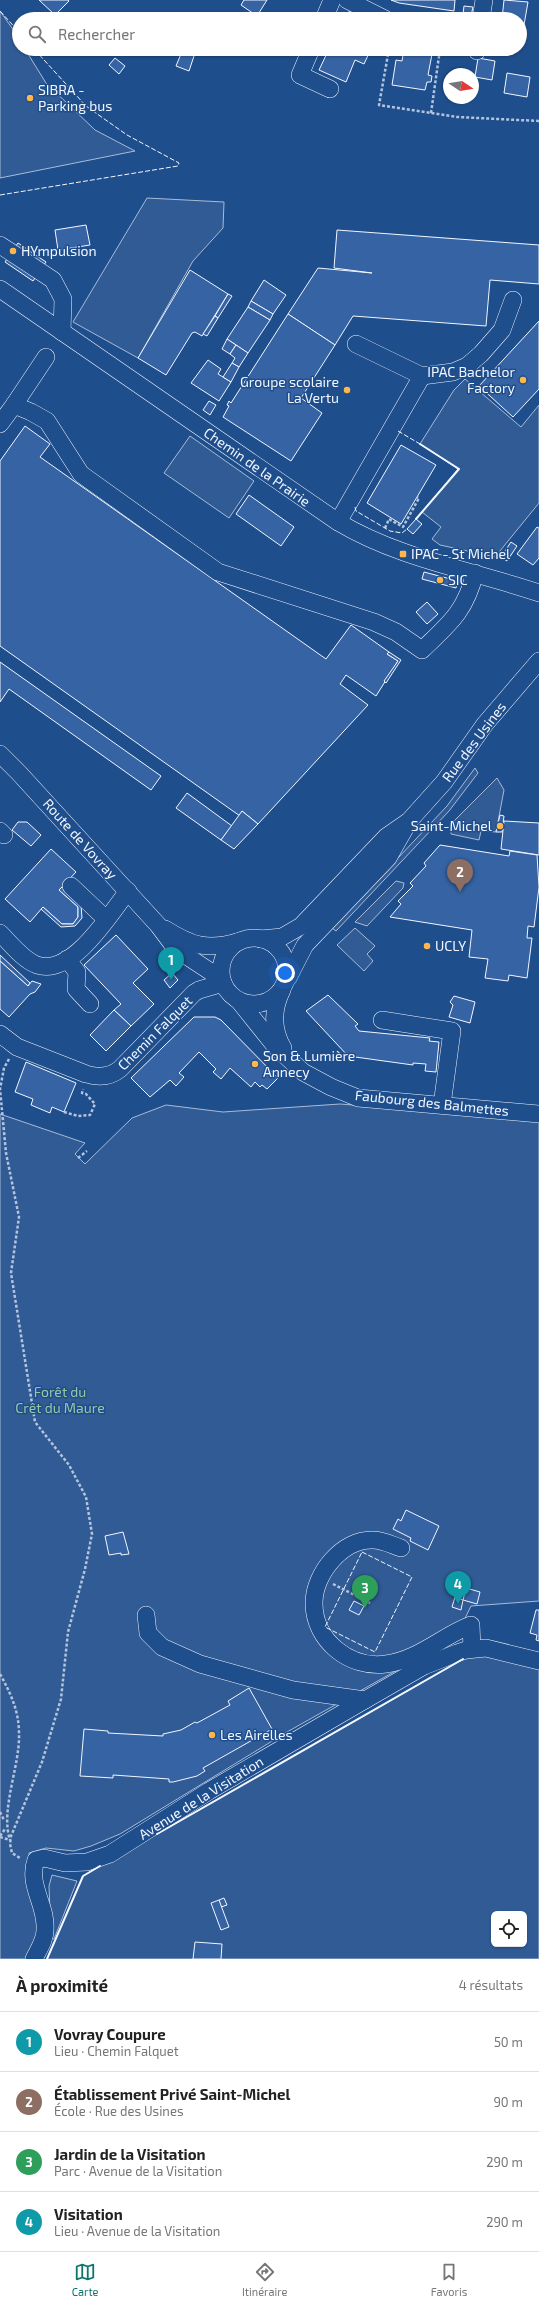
<!DOCTYPE html>
<html lang="fr">
<meta charset="utf-8">
<style>
:root{--surface:#fff;--page:#f6f6f6;--text:#222;--muted:#767676;--line:#e0e0e0;--accent:#0f766e}
body{margin:0;font-family:"Exo 2",sans-serif;background:var(--page);color:var(--text)}
.controls{position:absolute;right:12px;bottom:12px;display:grid;overflow:hidden;border-radius:6px;box-shadow:0 1px 3px #0004}
.controls button{width:36px;height:36px;display:grid;place-items:center;padding:0;border:0;border-bottom:1px solid var(--line);background:var(--surface);color:var(--text);font:20px sans-serif}
.compass{position:absolute;left:443px;top:68px;width:36px;height:36px;border-radius:50%;background:var(--surface);box-shadow:0 1px 3px #0004;rotate:102deg}
.you{position:absolute;left:285px;top:973px;width:14px;height:14px;margin:-10px;border:3px solid #fff;border-radius:50%;background:#1a73e8;box-shadow:0 0 0 6px #1a73e833}
.badge{display:grid;place-items:center;width:26px;height:26px;border-radius:50%;background:var(--accent);color:#fff;font-size:13px;font-weight:700}
.pin{position:absolute;translate:-50% -33px;filter:drop-shadow(0 1px 2px #0008)}
.pin::after{content:'';position:absolute;top:21px;width:14px;height:12px;background:inherit;clip-path:polygon(0 0,100% 0,50% 100%)}
.list{margin:0;padding:0;list-style:none}
h2{display:flex;justify-content:space-between;align-items:center;height:52px;margin:0;padding:0 16px;font-size:17px}
h2 small{font-size:13px;font-weight:400;color:var(--muted)}
.list li{display:grid;grid-template-columns:26px 1fr auto;gap:12px;align-items:center;box-sizing:border-box;height:60px;padding:0 16px;border-top:1px solid var(--line)}
.list b{display:block;font-size:15px;white-space:nowrap}
.list p{margin:0;font-size:13px;white-space:nowrap;color:var(--muted)}
.list em{font-size:13px;font-style:normal;color:var(--muted)}
.icon{flex:none;width:22px;height:22px;fill:none;stroke:currentColor;stroke-width:2;stroke-linecap:round;stroke-linejoin:round}
.map{position:relative;flex:none;width:539px;height:1959px;overflow:hidden}
.search{position:absolute;background:var(--surface);box-shadow:0 1px 3px #0004;left:12px;right:12px;top:12px;height:44px;display:flex;align-items:center;gap:10px;box-sizing:border-box;padding:0 14px;border-radius:22px;color:var(--muted);font-size:15px}
.sheet{height:292px;background:var(--surface)}
nav{display:flex;justify-content:space-around;align-items:center;box-sizing:border-box;height:56px;border-top:1px solid var(--line);background:var(--surface);font-size:11px;color:var(--muted)}
nav a{display:grid;justify-items:center;gap:2px}
nav .on{color:var(--accent)}
.map>svg:first-child{display:block}
.built{fill:#305b95;stroke:#a8bbd7;fill-rule:evenodd}
.building{fill:#3563a3;stroke:#f2f6ff}
.lines{fill:none;stroke-linecap:round;stroke-linejoin:round}
.minor-casing{stroke:#f2f6ff;stroke-width:18}
.path{stroke:#b3c4dc;stroke-width:2.5;stroke-dasharray:3 2;stroke-linecap:butt}
.minor{stroke:#1f4e8c;stroke-width:17}
.fence{stroke:#f2f6ff;stroke-width:1;stroke-dasharray:5 2;stroke-linecap:butt}
.wall{stroke:#f2f6ff;stroke-width:2}
.poi-dot{fill:#ffb74d;stroke:#1f4e8c;stroke-width:1.5}
.labels{text-anchor:middle;stroke-width:3;stroke-linejoin:round;paint-order:stroke}
.poi-label{font-size:14px;fill:#f2f6ff;stroke:#1f4e8c;text-anchor:start}
.street-label{font-size:14px;fill:#f2f6ff;stroke:#1f4e8c}
.park-label{font-size:14px;fill:#97c8a6;stroke:#1f4e8c}
</style>
<div class="map">
<svg width="539" height="1959" viewBox="0 0 539 1959">
<rect width="100%" height="100%" fill="#1f4e8c"/>
<!-- built -->
<g class="built">
<path d="M0,11L19,38V49H25L46,83L95,130L135,151L0,178Z"/>
<path d="M147,198L224,202L223,228L193,261L138,358L73,322Z"/>
<path d="M465,379L521,427L539,405V503L495,557L440,545L432,539L441,527L422,512L458,469L420,444L454,390Z"/>
<path d="M190,436L254,481L229,518L164,473Z"/>
<path d="M475,768L478,773L449,811L336,931L332,928L447,806Z"/>
<path d="M497,778L504,790L496,832L481,831L479,840L451,834L450,825Z"/>
<path d="M396,881L404,883L403,888L367,926L355,922Z"/>
<path d="M355,928L375,946L367,954L373,961L364,971L337,945Z"/>
<path d="M340,1104L539,1119V1601L471,1606L456,1637L287,1732L120,1834L91,1846L74,1851L46,1848L29,1853L39,1941L31,1959H0V1114L85,1143L75,1154L85,1164L132,1118L166,1105L223,1112Z"/>
<path d="M488,1654L539,1666V1959H47L83,1876L469,1656ZM494,1914H524V1944H494Z"/>
<path d="M52,1875L77,1881L54,1939L51,1938L49,1886Z"/>
</g>
<!-- building -->
<g class="building">
<path d="M39,0H68L69,1L55,15Z"/>
<path d="M244,0H267L257,16L241,5Z"/>
<path d="M391,0H455L454,11L399,3Z"/>
<path d="M504,0L528,2L521,42L520,19H502Z"/>
<path d="M464,6L473,7L471,16L463,14Z"/>
<path d="M351,8L359,12L356,19L347,16Z"/>
<path d="M183,49L195,53L189,71L176,66Z"/>
<path d="M329,49H371L364,64L355,60L346,82L319,70Z"/>
<path d="M404,49H433L428,75L432,76L431,82H427L425,90L392,85L396,60L402,61Z"/>
<path d="M115,58L125,66L119,74L109,65Z"/>
<path d="M478,58L495,61L492,80L475,77Z"/>
<path d="M507,73L530,77L527,97L504,93Z"/>
<path d="M86,225L90,245L58,250L55,230Z"/>
<path d="M337,230L539,245V284L490,280L486,326L353,316L335,345L288,314L318,268L372,273L334,268Z"/>
<path d="M18,243L46,262L33,281L5,262Z"/>
<path d="M190,270L228,294L202,336L195,332L192,333L166,375L138,358Z"/>
<path d="M264,280L286,295L273,314L251,301Z"/>
<path d="M228,294L232,296L218,318L215,316Z"/>
<path d="M251,301L273,314L270,320L248,307Z"/>
<path d="M248,307L270,320L248,353L227,339Z"/>
<path d="M288,314L335,345L301,398L322,413L291,461L223,417L229,406L227,405L229,401L231,403Z"/>
<path d="M215,316L218,318L207,336L203,334Z"/>
<path d="M539,321V389L513,417L479,386Z"/>
<path d="M227,339L236,345L230,354L222,349Z"/>
<path d="M236,345L248,353L239,367L232,363L235,358L230,354Z"/>
<path d="M208,360L221,369L218,374L231,382L219,401L191,383Z"/>
<path d="M232,363L239,367L231,382L223,377Z"/>
<path d="M209,401L216,405L210,415L203,410Z"/>
<path d="M25,426L50,444L40,457L326,659L351,625L389,652L387,654L398,661L376,696L346,675L340,684L368,705L258,824L242,811L240,816L0,646V461Z"/>
<path d="M401,445L436,465L401,524L367,503Z"/>
<path d="M249,495L294,527L281,546L236,514Z"/>
<path d="M416,519L422,524L413,534L407,529Z"/>
<path d="M537,527L539,528V558L533,565L517,554Z"/>
<path d="M511,542L517,546L507,561L501,557Z"/>
<path d="M424,572L458,581L456,588L422,579Z"/>
<path d="M427,602L438,614L427,624L416,612Z"/>
<path d="M389,652L401,660L386,683L384,681L398,661L387,654Z"/>
<path d="M0,662L161,776L151,790L9,689L0,702Z"/>
<path d="M187,793L232,826L221,840L176,808Z"/>
<path d="M242,811L258,824L234,849L221,840Z"/>
<path d="M500,815L504,816L502,832H496Z"/>
<path d="M504,821L539,823V855L501,849Z"/>
<path d="M18,822H27L41,835L31,846L12,830Z"/>
<path d="M440,845L509,856L510,851L537,855L539,887L534,927L528,926L527,938H532L527,978L509,975L508,981L485,978L488,959L469,957L472,930L390,917L401,904L398,901L413,886L410,883L426,866L424,863Z"/>
<path d="M51,849L76,872L59,890L78,907V917L73,924H62L43,907L30,922L5,899Z"/>
<path d="M62,887L81,905L82,918L75,926L61,927L41,909L43,907L62,924H73L78,917V907L59,890Z"/>
<path d="M116,935L148,969L133,983L154,1004L131,1026L114,1010L121,1004L84,965Z"/>
<path d="M0,955L30,983L28,986L0,961Z"/>
<path d="M0,961L28,986L32,981L41,984L35,992L30,994L9,1017L0,1009Z"/>
<path d="M172,973L178,980L170,988L164,980Z"/>
<path d="M328,995L358,1024L355,1026L359,1031L430,1038L429,1041L439,1042L436,1072L425,1071L426,1064L413,1063V1065L348,1056L306,1011Z"/>
<path d="M454,996L475,1002L470,1023L449,1017L453,1005L450,1002Z"/>
<path d="M114,1010L131,1026L106,1051L90,1035Z"/>
<path d="M194,1017H215L221,1020L278,1078L267,1089L262,1085L260,1087L255,1082L251,1087L230,1068L221,1079L213,1072L216,1069L199,1052L179,1073L184,1077L176,1086L170,1080L150,1097L131,1078Z"/>
<path d="M26,1062L76,1083L64,1112L52,1107L50,1113L31,1105L33,1099L15,1092Z"/>
<path d="M406,1510L439,1526L428,1550L410,1541L411,1538L393,1529L398,1519L401,1521Z"/>
<path d="M123,1532L129,1554L121,1555V1553L109,1555L105,1536Z"/>
<path d="M466,1588L480,1592L477,1604L463,1600Z"/>
<path d="M455,1597L463,1600L461,1610L452,1607Z"/>
<path d="M354,1601L364,1606L359,1615L349,1610Z"/>
<path d="M536,1610H539V1641L536,1640L537,1635L530,1633Z"/>
<path d="M249,1688L272,1729L203,1768L205,1771L197,1776L173,1782H169V1779L113,1775V1778L80,1776L84,1729L108,1731V1733L163,1736V1734L181,1730L195,1722L197,1723L230,1705L228,1701Z"/>
<path d="M224,1898L227,1905L221,1907L219,1900Z"/>
<path d="M219,1900L229,1927L221,1930L211,1903Z"/>
<path d="M195,1942L222,1944L221,1959H193Z"/>
</g>
<g class="lines">
<defs>
<g id="minor">
<path d="M347,0L385,19"/>
<path d="M324,19L332,0"/>
<path d="M481,19L484,0"/>
<path d="M311,49L300,75L330,89"/>
<path d="M477,51V49"/>
<path d="M0,245L53,280L63,299L62,332"/>
<path d="M0,289L338,522C400,559 471,570 539,593"/>
<path d="M422,376L453,372L467,366L481,354L502,330L513,300"/>
<path d="M14,405L46,357"/>
<path d="M0,424L14,405L31,412L47,421L81,474L218,572L374,622L396,632L422,650C450,623 465,612 475,573"/>
<path d="M338,522L422,376L356,344"/>
<path d="M0,754L19,773L158,925L176,949L211,972L223,983"/>
<path d="M0,831L4,835"/>
<path d="M71,886L106,919"/>
<path d="M165,929C192,946 208,951 240,941"/>
<path d="M0,933C10,943 23,960 37,965C72,977 110,914 128,891"/>
<circle cx="254" cy="971" r="33"/>
<path d="M261,939L282,937L301,926L386,837L409,821L444,782L485,724L539,661"/>
<path d="M67,959L77,972L76,989L90,1004"/>
<path d="M288,978L305,945L388,858L408,823"/>
<path d="M282,990C272,1010 272,1029 283,1048"/>
<path d="M239,1001L275,1046L303,1072L331,1087L358,1098L539,1114"/>
<path d="M382,1020L452,1031L442,1105"/>
<path d="M0,1034L17,1047L86,1074C99,1078 110,1077 120,1069L194,993L199,990L223,983"/>
<path d="M401,1548C392,1545 383,1540 373,1540C342,1539 314,1574 314,1603C314,1641 350,1669 386,1664C418,1660 442,1636 471,1625L472,1649"/>
<path d="M146,1615L148,1633L162,1647L200,1664L293,1690L365,1700"/>
<path d="M34,1959C38,1950 45,1941 45,1930C47,1905 27,1885 36,1860L44,1858L65,1863L87,1862L110,1854L209,1791L365,1700L424,1666L457,1653L466,1650L486,1648L539,1661"/>
</g>
</defs>
<!-- minor casing -->
<use href="#minor" class="minor-casing"/>
<!-- path -->
<g class="path">
<path d="M389,49L379,105L457,117L539,121"/>
<path d="M431,113L440,49"/>
<path d="M385,528L389,519L403,527L419,498L417,497"/>
<path d="M9,1059L4,1068L0,1089L6,1153L19,1217L11,1273L35,1422L69,1465L86,1497L92,1534L85,1569L68,1632L61,1699L42,1762L11,1836L10,1844L12,1853L20,1858"/>
<path d="M64,1112L78,1116L90,1115L95,1104L86,1094L82,1093L83,1089"/>
<path d="M78,1158L87,1151"/>
<path d="M333,1584L370,1603"/>
<path d="M0,1674C11,1694 19,1711 19,1734C20,1766 0,1810 10,1840"/>
<path d="M0,1812L4,1820"/>
<path d="M0,1836L5,1829"/>
<path d="M0,1837L10,1840"/>
</g>
<!-- minor -->
<use href="#minor" class="minor"/>
<!-- fence -->
<g class="fence">
<path d="M0,11L19,32"/>
<path d="M0,195L178,166L179,163L127,135L86,106L34,49"/>
<path d="M398,431L420,444"/>
<path d="M355,507L356,511L390,531L402,533L407,529"/>
<path d="M362,1552L412,1577L375,1652L325,1627Z"/>
</g>
<!-- wall -->
<g class="wall">
<path d="M416,519L459,469L420,444"/>
<path d="M157,1834L463,1659"/>
<path d="M47,1959L83,1876L100,1866"/>
</g>
</g>
<!-- markers -->
<g class="poi-dot">
<circle cx="30" cy="98" r="4"/>
<circle cx="13" cy="251" r="4"/>
<circle cx="523" cy="380" r="4"/>
<circle cx="347" cy="390" r="4"/>
<rect x="399" y="550" width="8" height="8" rx="2"/>
<circle cx="440" cy="580" r="4"/>
<circle cx="500" cy="826" r="4"/>
<circle cx="427" cy="946" r="4"/>
<circle cx="255" cy="1064" r="4"/>
<circle cx="212" cy="1735" r="4"/>
</g>
<g class="labels">
<!-- poi labels -->
<g class="poi-label">
<text x="38" y="95">SIBRA -<tspan x="38" dy="16">Parking bus</tspan></text>
<text x="21" y="256">HYmpulsion</text>
<text x="515" y="377" text-anchor="end">IPAC Bachelor<tspan x="515" dy="16">Factory</tspan></text>
<text x="339" y="387" text-anchor="end">Groupe scolaire<tspan x="339" dy="16">La Vertu</tspan></text>
<text x="411" y="559">IPAC - St Michel</text>
<text x="448" y="585">SIC</text>
<text x="492" y="831" text-anchor="end">Saint-Michel</text>
<text x="435" y="951">UCLY</text>
<text x="263" y="1061">Son &amp; Lumière<tspan x="263" dy="16">Annecy</tspan></text>
<text x="220" y="1740">Les Airelles</text>
</g>
<!-- street labels -->
<g class="street-label">
<text transform="translate(257 467) rotate(35)" y="5">Chemin de la Prairie</text>
<text transform="translate(474 742) rotate(-53)" y="5">Rue des Usines</text>
<text transform="translate(80 839) rotate(48)" y="5">Route de Vovray</text>
<text transform="translate(155 1033) rotate(-45)" y="5">Chemin Falquet</text>
<text transform="translate(432 1103) rotate(6)" y="5">Faubourg des Balmettes</text>
<text transform="translate(201 1798) rotate(-32)" y="5">Avenue de la Visitation</text>
</g>
<!-- park labels -->
<g class="park-label">
<text x="60" y="1397">Forêt du<tspan x="60" dy="16">Crêt du Maure</tspan></text>
</g>
</g>
</svg>
<div class="controls">
<button><svg class="icon" aria-label="locate" viewBox="0 0 24 24"><circle cx="12" cy="12" r="6"/><path d="M12 2v4M12 18v4M2 12h4M18 12h4"/></svg></button>
</div>
<svg class="compass" viewBox="-18 -18 36 36"><path d="M0-13l5 13h-10z" fill="#e53935"/><path d="M0 13l5-13h-10z" fill="#767676"/></svg>
<div class="you"></div>
<div class="pin badge" style="left:171px;top:980px;background:#0f9aa8">1</div>
<div class="pin badge" style="left:460px;top:892px;background:#8d6e63">2</div>
<div class="pin badge" style="left:365px;top:1608px;background:#2e9e5b">3</div>
<div class="pin badge" style="left:458px;top:1604px;background:#0f9aa8">4</div>
<div class="search"><svg class="icon" aria-label="search" viewBox="0 0 24 24"><circle cx="10" cy="10" r="6"/><path d="M15 15l6 6"/></svg>Rechercher</div>
</div>
<section class="sheet">
<h2>À proximité<small>4 résultats</small></h2>
<ul class="list">
<li><span class="badge" style="background:#0f9aa8">1</span><div><b>Vovray Coupure</b><p>Lieu · Chemin Falquet</p></div><em>50 m</em></li>
<li><span class="badge" style="background:#8d6e63">2</span><div><b>Établissement Privé Saint-Michel</b><p>École · Rue des Usines</p></div><em>90 m</em></li>
<li><span class="badge" style="background:#2e9e5b">3</span><div><b>Jardin de la Visitation</b><p>Parc · Avenue de la Visitation</p></div><em>290 m</em></li>
<li><span class="badge" style="background:#0f9aa8">4</span><div><b>Visitation</b><p>Lieu · Avenue de la Visitation</p></div><em>290 m</em></li>
</ul>
</section>
<nav>
<a class="on"><svg class="icon" aria-label="map" viewBox="0 0 24 24"><path d="M3 6l6-2 6 2 6-2v14l-6 2-6-2-6 2zM9 4v14M15 6v14"/></svg>Carte</a>
<a><svg class="icon" aria-label="directions" viewBox="0 0 24 24"><path d="M12 3l9 9-9 9-9-9zM9 14v-3h6M13 9l2 2-2 2"/></svg>Itinéraire</a>
<a><svg class="icon" aria-label="saved" viewBox="0 0 24 24"><path d="M7 4h10v16l-5-4-5 4z"/></svg>Favoris</a>
</nav>
